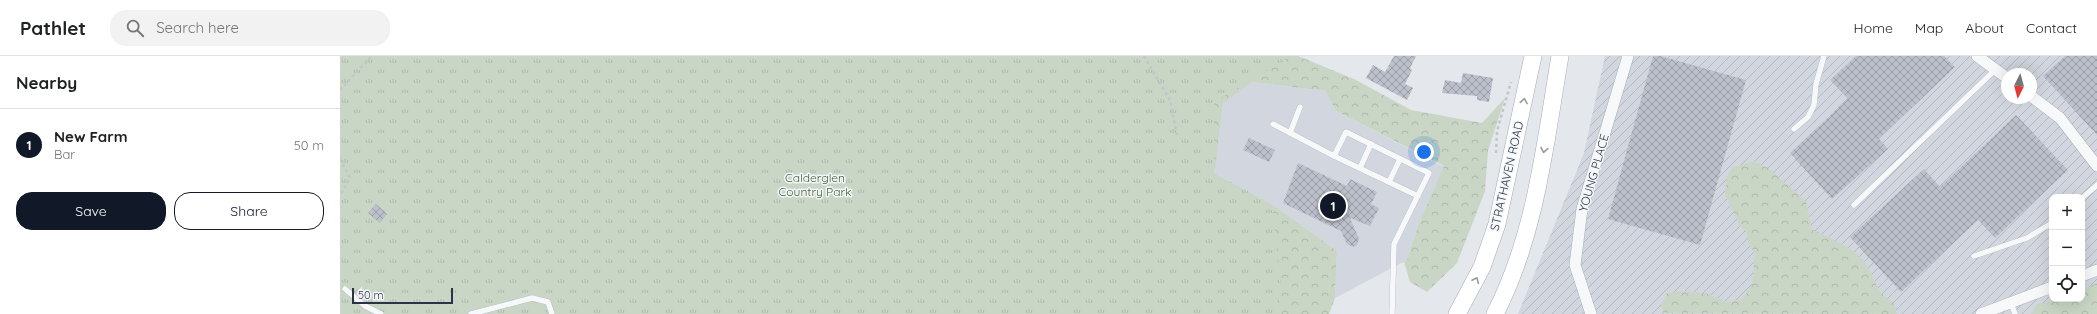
<!DOCTYPE html>
<meta charset="utf-8">
<style>
:root{--surface:#fff;--page:#f2f2f2;--text:#202124;--muted:#757577;--line:#e0e0e0;--accent:#111827}
body{margin:0;font-family:Quicksand,sans-serif;background:var(--page);color:var(--text)}
.controls{position:absolute;right:12px;bottom:12px;display:grid;overflow:hidden;border-radius:8px;box-shadow:0 4px 16px #0002}
.controls button{width:36px;height:36px;display:grid;place-items:center;padding:0;border:0;border-bottom:1px solid var(--line);background:var(--surface);color:var(--text);font:20px sans-serif}
.compass{position:absolute;left:1661px;top:12px;width:36px;height:36px;border-radius:50%;background:var(--surface);box-shadow:0 4px 16px #0002;rotate:186deg}
.scale{position:absolute;left:12px;bottom:10px;width:101px;box-sizing:border-box;padding-left:4px;border:2px solid #2b3445;border-top:0;font-size:11px;line-height:14px;white-space:nowrap;color:#2b3445;-webkit-text-stroke:3px #f4f6f9;paint-order:stroke}
.you{position:absolute;left:1084px;top:96px;width:14px;height:14px;margin:-10px;border:3px solid #fff;border-radius:50%;background:#1a73e8;box-shadow:0 0 0 6px #1a73e833}
.badge{display:grid;place-items:center;width:26px;height:26px;border-radius:50%;background:var(--accent);color:#fff;font-size:13px;font-weight:700}
.pin{position:absolute;translate:-50% -50%;border:2px solid #fff;box-shadow:0 1px 4px #0006}
.list{margin:0;padding:0;list-style:none}
h2{display:flex;justify-content:space-between;align-items:center;height:52px;margin:0;padding:0 16px;font-size:17px}
h2 small{font-size:13px;font-weight:400;color:var(--muted)}
.list li{display:grid;grid-template-columns:26px 1fr auto;gap:12px;align-items:center;box-sizing:border-box;height:72px;padding:0 16px;border-top:1px solid var(--line)}
.list b{display:block;font-size:15px;white-space:nowrap}
.list p{margin:0;font-size:13px;white-space:nowrap;color:var(--muted)}
.list em{font-size:13px;font-style:normal;color:var(--muted)}
.actions{display:flex;gap:8px;padding:12px 16px}
.actions a{flex:1;padding:9px 0;border:1px solid var(--accent);border-radius:16px;text-align:center;font-size:14px;color:var(--accent)}
.actions .main{background:var(--accent);color:#fff}
.icon{flex:none;width:22px;height:22px;fill:none;stroke:currentColor;stroke-width:2;stroke-linecap:round;stroke-linejoin:round}
.map{position:relative;flex:none;width:1757px;height:258px;overflow:hidden}
header{display:flex;align-items:center;gap:24px;box-sizing:border-box;height:56px;padding:0 20px;background:var(--surface);border-bottom:1px solid var(--line)}
header strong{font-size:19px}
nav{display:flex;gap:22px;margin-inline-start:auto;font-size:14px}
.search{width:280px;height:36px;background:var(--page);display:flex;align-items:center;gap:10px;box-sizing:border-box;padding:0 14px;border-radius:16px;color:var(--muted);font-size:15px}
main{display:flex}
aside{flex:1;background:var(--surface)}
.map>svg:first-child{display:block}
.built{fill:#d2d6de}
.industrial{fill:url(#industrial-furrows);fill-rule:evenodd}
.forest{fill:url(#forest-crowns)}
.park{fill:url(#park-tufts)}
.building{fill:url(#building-cross-hatch)}
.lines{fill:none;stroke-linecap:round;stroke-linejoin:round}
.service-casing{stroke:#a9aeb7;stroke-width:6}
.minor-casing{stroke:#a9aeb7;stroke-width:12}
.primary-casing{stroke:#a3abb8;stroke-width:18}
.path{stroke:#c2c5cb;stroke-width:2.5;stroke-dasharray:3 3;stroke-linecap:butt}
.service{stroke:#f7f8fa;stroke-width:5.5}
.minor{stroke:#f7f8fa;stroke-width:11}
.primary{stroke:#fff;stroke-width:17}
.oneway{stroke:#959aa2}
.labels{text-anchor:middle;stroke-width:3;stroke-linejoin:round;paint-order:stroke}
.street-label{font-size:12px;fill:#2b3445;stroke:#f4f6f9}
.park-label{font-size:12px;fill:#3f6138;stroke:#f4f6f9}
</style>
<header>
<strong>Pathlet</strong>
<div class="search"><svg class="icon" aria-label="search" viewBox="0 0 24 24"><circle cx="10" cy="10" r="6"/><path d="M15 15l6 6"/></svg>Search here</div>
<nav><a>Home</a><a>Map</a><a>About</a><a>Contact</a></nav>
</header>
<main>
<aside>
<h2>Nearby<small></small></h2>
<ul class="list">
<li><span class="badge">1</span><div><b>New Farm</b><p>Bar</p></div><em>50 m</em></li>
</ul>
<div class="actions"><a class="main">Save</a><a>Share</a></div>
</aside>
<div class="map">
<svg width="1757" height="258" viewBox="0 0 1757 258">
<defs>
<pattern id="industrial-furrows" width="10" height="10" patternUnits="userSpaceOnUse"><rect width="10" height="10" fill="#d2d6de"/><path d="M-1 1l2-2M0 10L10 0M9 11l2-2" fill="none" stroke="#b4b8c0"/></pattern>
<pattern id="forest-crowns" width="20" height="18" patternUnits="userSpaceOnUse"><rect width="20" height="18" fill="#c9d6c5"/><path d="M2 6a3 3 0 1 1 6 0M12 15a3 3 0 1 1 6 0" fill="none" stroke="#adb8ab"/></pattern>
<pattern id="park-tufts" width="24" height="20" patternUnits="userSpaceOnUse"><rect width="24" height="20" fill="#c9d6c5"/><path d="M3 7l-1-3M5 7V3M7 7l1-3M15 17l-1-3M17 17v-4M19 17l1-3" fill="none" stroke="#adb8ab"/></pattern>
<pattern id="building-cross-hatch" width="8" height="8" patternUnits="userSpaceOnUse"><rect width="8" height="8" fill="#bbc0ca"/><path d="M0 0l8 8M0 8l8-8" fill="none" stroke="#989da6"/></pattern>
</defs>
<rect width="100%" height="100%" fill="#e4e7ec"/>
<!-- built -->
<path class="built" d="M912,26L985,35L996,55L1104,111L1079,167L1067,204L995,242L997,195L932,148L874,117L883,46Z"/>
<!-- industrial -->
<path class="industrial" d="M1265,0H1757V258H1178L1244,97ZM1667,18H1691V42H1667ZM1712,141H1742V243H1712Z"/>
<!-- forest -->
<g class="forest">
<path d="M818,0H958L1014,23L1071,54L1142,67L1165,42L1148,95L1145,135L1117,207L1087,236L1070,226L1064,206L1067,204L1079,167L1104,110L996,55L985,35L912,26L883,47L875,113L821,138Z"/>
<path d="M1414,105L1428,112L1466,145L1472,173C1489,182 1513,191 1525,207C1537,224 1534,235 1554,247L1557,258L1324,257L1321,249L1327,237L1343,235L1368,238L1387,246L1403,243L1412,228L1415,197L1409,189L1407,177L1399,168L1385,138L1387,121L1392,112Z"/>
<path d="M932,148L997,195L995,242L989,258H936Z"/>
<path d="M1757,227V258H1691L1696,249L1718,243H1742V234Z"/>
</g>
<!-- park -->
<path class="park" d="M0,0H951L874,46V117L932,148L941,230L939,258H0Z"/>
<!-- building -->
<g class="building">
<path d="M1054,0H1076L1070,12L1072,14L1065,28L1073,32L1067,44L1026,22L1033,9L1045,16Z"/>
<path d="M1313,0H1320L1406,24L1360,189L1268,163Z"/>
<path d="M1516,0H1604L1615,11L1539,83L1548,93L1492,143L1450,97L1508,43L1490,24Z"/>
<path d="M1725,0H1757V79L1703,20Z"/>
<path d="M1123,17L1153,22L1149,46L1137,44V40L1102,37L1105,24L1121,27Z"/>
<path d="M1676,59L1728,114L1655,182L1638,164L1561,236L1510,181L1584,113L1600,131Z"/>
<path d="M909,82L935,94L929,106L903,94Z"/>
<path d="M958,107L1007,130L1010,123L1037,136L1031,148L1039,152L1030,170L1010,162L1019,183L1017,189L1013,191L1007,188L1001,175L943,147Z"/>
<path d="M36,148L47,158L40,167L28,157Z"/>
</g>
<g class="lines">
<defs>
<g id="service">
<path d="M933,68L994,100"/>
<path d="M1454,73L1468,61L1474,49L1476,28L1484,0"/>
<path d="M950,77L960,51"/>
<path d="M1020,112L1031,88"/>
<path d="M1049,126L1060,103"/>
<path d="M1742,142L1757,129"/>
<path d="M1514,149L1655,14"/>
<path d="M1634,200L1687,182L1712,167"/>
<path d="M5,233L25,250L41,258"/>
<path d="M1671,247L1675,258"/>
<path d="M131,258L192,242L208,246L212,258"/>
<path d="M1052,258L1054,188L1089,117L1006,76L994,100L1078,140"/>
</g>
<g id="minor">
<path d="M1637,0L1667,22"/>
<path d="M1691,40L1720,62L1757,110"/>
<path d="M1742,220L1757,214"/>
<path d="M1251,258L1235,209L1242,153L1288,0"/>
<path d="M1641,258L1712,231"/>
</g>
<g id="primary">
<path d="M1117,258L1142,211L1157,168L1193,0"/>
<path d="M1155,258C1196,178 1205,88 1220,0"/>
</g>
</defs>
<!-- service casing -->
<use href="#service" class="service-casing"/>
<!-- minor casing -->
<use href="#minor" class="minor-casing"/>
<!-- primary casing -->
<use href="#primary" class="primary-casing"/>
<!-- path -->
<g class="path">
<path d="M804,0L830,44L837,79"/>
<path d="M0,34L32,0"/>
<path d="M1156,97L1157,75L1171,26"/>
<path d="M0,103L10,122L0,140"/>
</g>
<!-- service -->
<use href="#service" class="service"/>
<!-- minor -->
<use href="#minor" class="minor"/>
<!-- primary -->
<use href="#primary" class="primary"/>
</g>
<!-- one-way arrows -->
<defs><path id="oneway-chevron" d="M-2-3.5L2.5 0L-2 3.5" fill="none" stroke-width="1.6" stroke-linecap="round" stroke-linejoin="round"/></defs>
<g class="oneway">
<use href="#oneway-chevron" transform="translate(1184 45) rotate(-79)"/>
<use href="#oneway-chevron" transform="translate(1204 94) rotate(100)"/>
<use href="#oneway-chevron" transform="translate(1136 224) rotate(-64)"/>
</g>
<g class="labels">
<!-- street labels -->
<g class="street-label">
<text transform="translate(1254 117) rotate(-74)" y="4">YOUNG PLACE</text>
<text transform="translate(1167 120) rotate(-77)" y="4">STRATHAVEN ROAD</text>
</g>
<!-- park labels -->
<g class="park-label">
<text x="475" y="126">Calderglen<tspan x="475" dy="14">Country Park</tspan></text>
</g>
</g>
</svg>
<div class="controls">
<button>+</button>
<button>−</button>
<button><svg class="icon" aria-label="locate" viewBox="0 0 24 24"><circle cx="12" cy="12" r="6"/><path d="M12 2v4M12 18v4M2 12h4M18 12h4"/></svg></button>
</div>
<svg class="compass" viewBox="-18 -18 36 36"><path d="M0-13l5 13h-10z" fill="#e53935"/><path d="M0 13l5-13h-10z" fill="#757577"/></svg>
<div class="scale">50 m</div>
<div class="you"></div>
<div class="pin badge" style="left:993px;top:150px">1</div>
</div>
</main>
